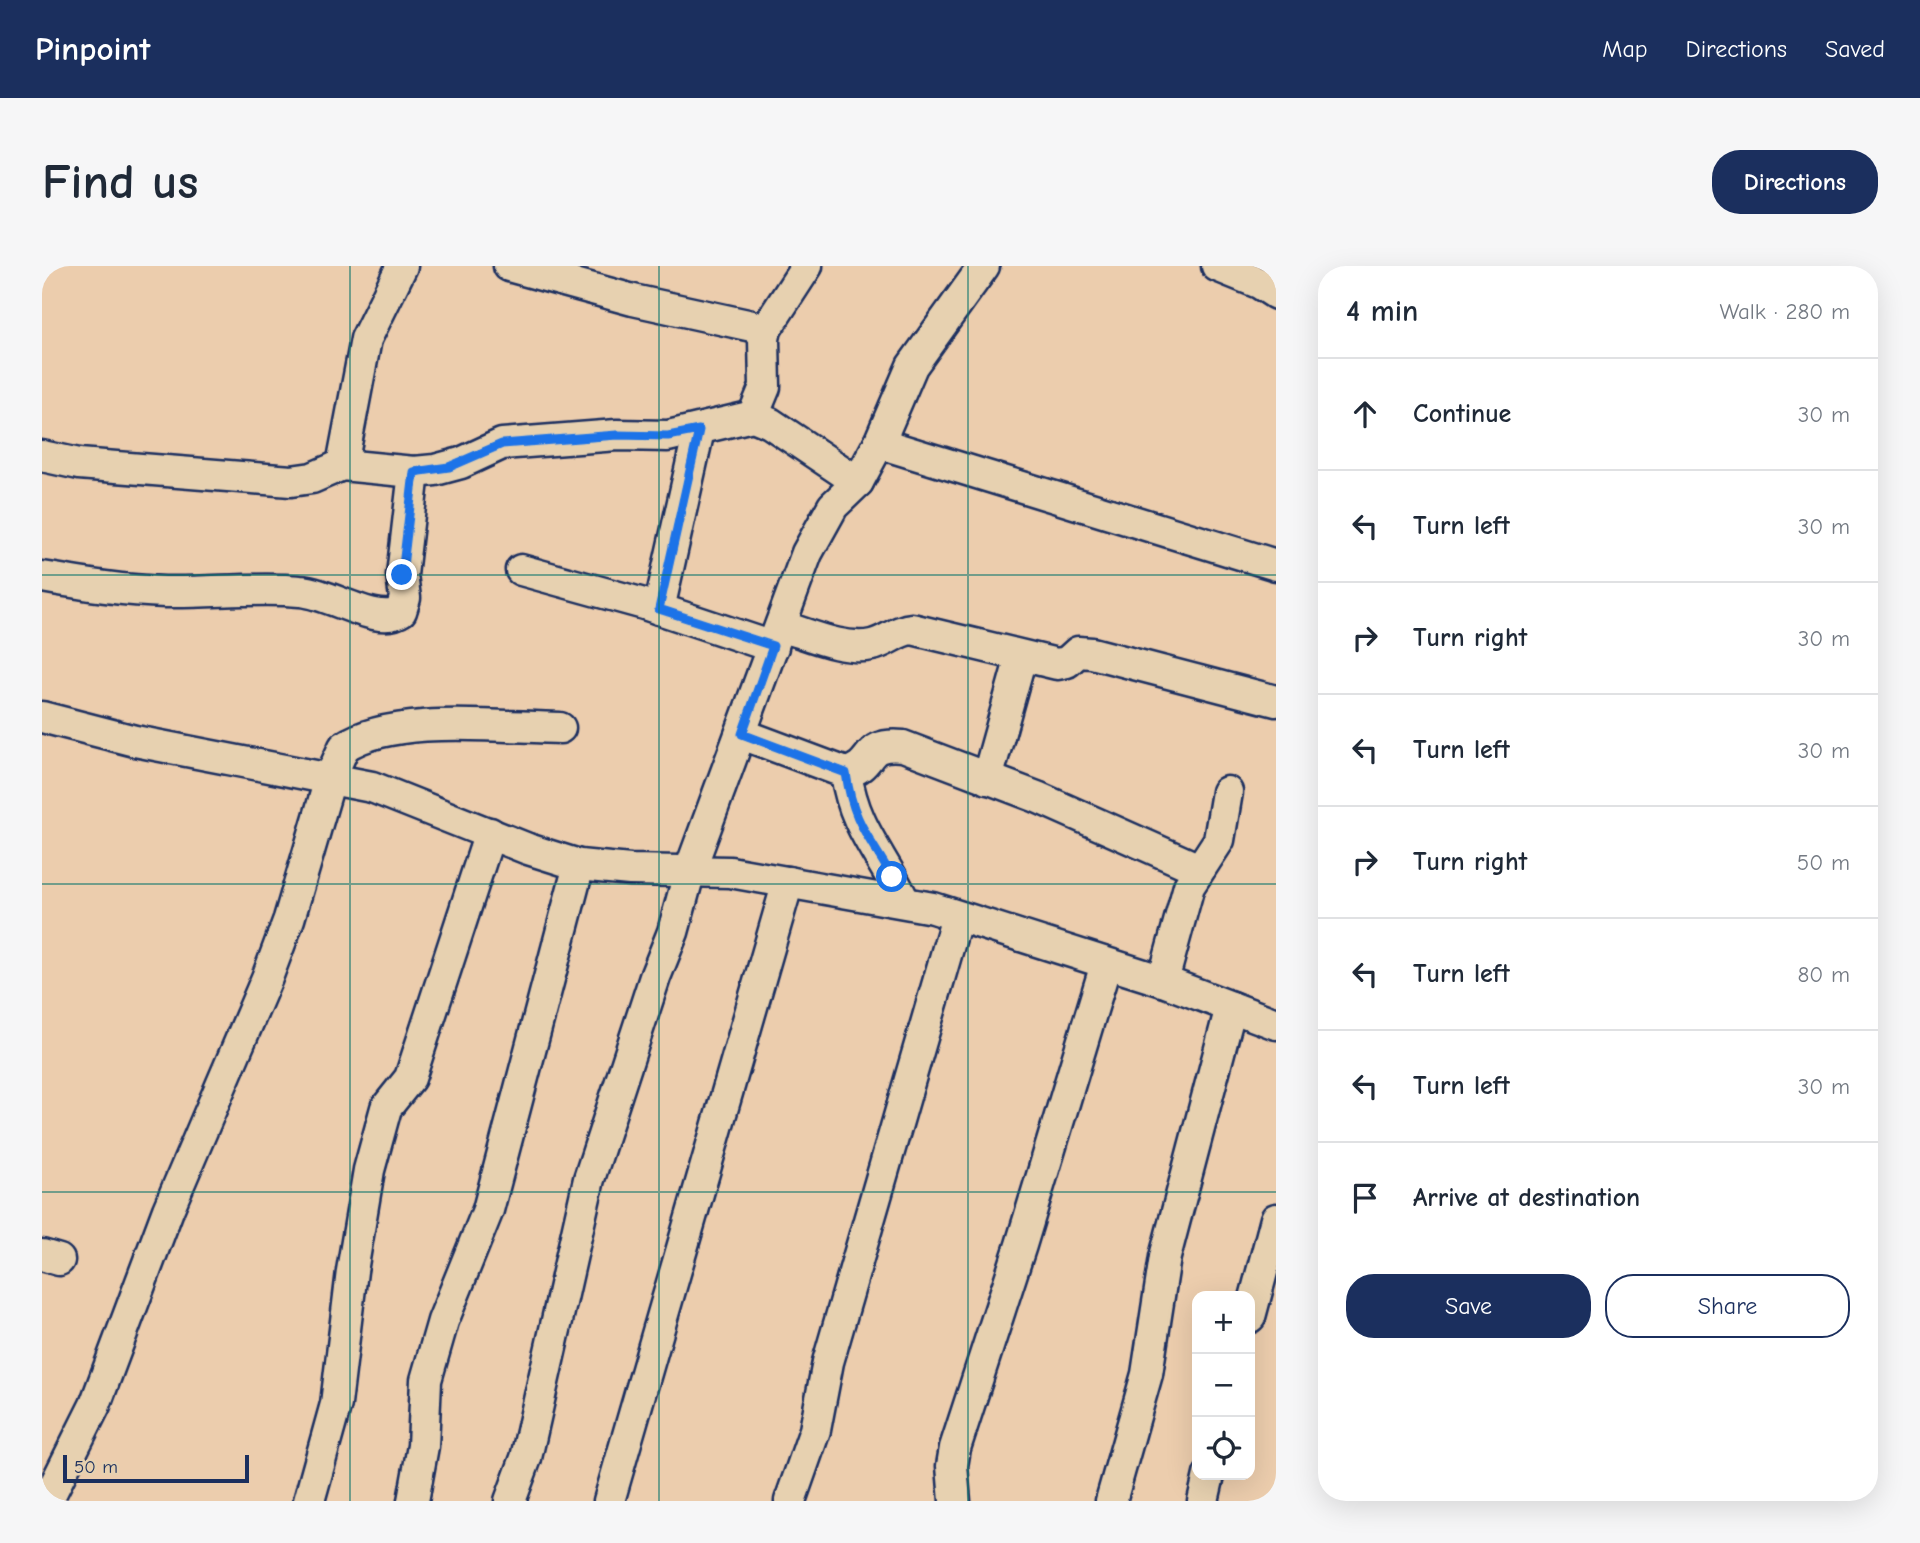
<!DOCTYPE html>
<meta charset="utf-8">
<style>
:root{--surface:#fff;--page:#f6f6f7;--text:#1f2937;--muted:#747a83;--line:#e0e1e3;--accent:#1b2f5e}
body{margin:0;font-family:"Comic Neue",sans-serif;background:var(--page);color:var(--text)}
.controls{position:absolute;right:21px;bottom:21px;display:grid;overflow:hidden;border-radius:14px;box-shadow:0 7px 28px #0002}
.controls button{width:63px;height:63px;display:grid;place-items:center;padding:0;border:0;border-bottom:2px solid var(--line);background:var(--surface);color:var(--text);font:35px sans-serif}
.scale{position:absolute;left:21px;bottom:18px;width:186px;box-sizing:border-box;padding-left:7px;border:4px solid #1b2f5e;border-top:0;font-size:19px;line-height:24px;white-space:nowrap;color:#1b2f5e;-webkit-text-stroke:5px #e7d1b0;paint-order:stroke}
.stop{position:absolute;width:21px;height:21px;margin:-16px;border:5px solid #1a73e8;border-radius:50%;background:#fff}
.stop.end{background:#1a73e8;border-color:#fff;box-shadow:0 2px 7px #0008}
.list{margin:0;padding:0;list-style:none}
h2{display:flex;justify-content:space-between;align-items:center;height:91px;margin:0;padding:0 28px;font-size:30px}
h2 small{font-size:23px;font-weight:400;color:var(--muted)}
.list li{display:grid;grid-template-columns:46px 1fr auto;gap:21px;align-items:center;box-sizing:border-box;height:112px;padding:0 28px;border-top:2px solid var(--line)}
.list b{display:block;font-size:26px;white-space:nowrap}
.list em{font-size:23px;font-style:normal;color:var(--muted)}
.actions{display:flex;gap:14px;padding:21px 28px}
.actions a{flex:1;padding:16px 0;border:2px solid var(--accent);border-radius:28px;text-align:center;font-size:24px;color:var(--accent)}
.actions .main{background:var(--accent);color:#fff}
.icon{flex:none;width:38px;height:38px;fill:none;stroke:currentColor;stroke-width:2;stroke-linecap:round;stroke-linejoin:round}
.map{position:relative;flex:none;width:1234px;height:1235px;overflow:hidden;border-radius:28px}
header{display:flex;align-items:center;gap:42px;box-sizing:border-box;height:98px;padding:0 35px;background:var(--accent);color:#fff}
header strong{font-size:33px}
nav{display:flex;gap:38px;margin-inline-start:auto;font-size:24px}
.intro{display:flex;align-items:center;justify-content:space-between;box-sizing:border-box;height:168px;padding:0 42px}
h1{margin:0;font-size:49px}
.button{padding:18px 32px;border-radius:28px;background:var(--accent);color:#fff;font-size:24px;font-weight:700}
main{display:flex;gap:42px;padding:0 42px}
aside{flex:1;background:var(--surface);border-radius:28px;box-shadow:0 7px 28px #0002}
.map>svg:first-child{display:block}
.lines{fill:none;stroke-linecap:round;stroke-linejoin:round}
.minor-casing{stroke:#1b2f5e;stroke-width:35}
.minor{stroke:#e7d1b0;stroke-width:30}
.route{stroke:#1a73e8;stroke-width:9}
.grid{fill:none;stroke:#0f766e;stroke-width:2;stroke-opacity:0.55}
</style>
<header>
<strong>Pinpoint</strong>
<nav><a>Map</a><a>Directions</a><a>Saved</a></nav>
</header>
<div class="intro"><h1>Find us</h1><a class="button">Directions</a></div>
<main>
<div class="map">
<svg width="1234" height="1235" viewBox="0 0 1234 1235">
<rect width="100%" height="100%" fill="#eccdad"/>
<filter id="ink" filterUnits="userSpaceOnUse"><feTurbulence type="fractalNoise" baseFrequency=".0143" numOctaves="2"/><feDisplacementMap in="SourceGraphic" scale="14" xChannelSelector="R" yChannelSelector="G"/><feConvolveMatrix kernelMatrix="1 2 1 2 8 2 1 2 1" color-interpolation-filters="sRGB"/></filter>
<g filter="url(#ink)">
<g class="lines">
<defs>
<g id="minor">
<path d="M467,0L591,34L724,63"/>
<path d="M1175,0L1217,17L1234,28"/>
<path d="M711,150L723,121L722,73L724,63L765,0"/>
<path d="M837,177L1234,299"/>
<path d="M0,190L37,198L249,215L270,212L300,199L372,206L393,204L419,197L460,178L575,169L626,170L711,150L728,157L816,216"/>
<path d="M300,199L324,73L360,0"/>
<path d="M479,304L602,338L731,381"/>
<path d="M0,311C41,318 81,325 123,326C168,327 214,321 258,325C289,327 336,361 359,345L363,332L360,309L372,206"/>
<path d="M617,343L657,164"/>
<path d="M739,360C766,368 802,385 830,379C845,376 855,364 870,363L1015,398L1025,396L1036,386L1050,387L1234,435"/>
<path d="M0,451L93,475L330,521L486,583L537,599L588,604L688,606L891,642L1121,715L1234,758"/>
<path d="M700,468L804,507C835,499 819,476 861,480L995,531L1157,603"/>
<path d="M804,507C812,562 839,587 862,635"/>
<path d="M945,513L979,391"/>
<path d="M1121,715L1147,620L1177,574L1185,526"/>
<path d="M0,989L17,994"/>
<path d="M1208,1051L1234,953"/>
<path d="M5,1235L53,1139L126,944L225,712L247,653L289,510L302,481C351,448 458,461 518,462"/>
<path d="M267,1235L294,1138L310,1005L327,904L344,842L368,812L448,567"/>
<path d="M371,1235L381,1180L384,1114L401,1055L446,944L537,599"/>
<path d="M468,1235L484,1192L547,913L613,711L631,666L648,604L765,287L791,240L816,216L837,177L870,100L942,0"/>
<path d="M567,1235L746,616"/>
<path d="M748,1235L773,1164L786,1096L915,651"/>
<path d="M913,1235L910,1200L913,1182L979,979L1064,698"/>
<path d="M1069,1235L1105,1108L1123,991L1189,741"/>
<path d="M1161,1235L1167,1209"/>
</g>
</defs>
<!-- minor casing -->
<use href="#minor" class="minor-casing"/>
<!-- minor -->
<use href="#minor" class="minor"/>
</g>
</g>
<g class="lines" filter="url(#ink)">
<!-- route -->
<path class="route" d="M360,309L372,206L407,201L460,178L575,169L626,170L657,164L617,343L731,380L700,468L804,507C811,557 827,570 850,611"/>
</g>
<!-- grid -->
<path class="grid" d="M308,0V1235M617,0V1235M926,0V1235M0,309H1234M0,618H1234M0,926H1234"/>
</svg>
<div class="controls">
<button>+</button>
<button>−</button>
<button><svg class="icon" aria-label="locate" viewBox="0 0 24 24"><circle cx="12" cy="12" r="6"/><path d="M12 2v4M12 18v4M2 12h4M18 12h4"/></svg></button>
</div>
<div class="scale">50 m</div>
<div class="stop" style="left:850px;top:611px"></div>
<div class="stop end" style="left:360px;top:309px"></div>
</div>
<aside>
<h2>4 min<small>Walk · 280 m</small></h2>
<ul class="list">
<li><svg class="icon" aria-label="ahead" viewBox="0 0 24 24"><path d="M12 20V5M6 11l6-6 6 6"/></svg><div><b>Continue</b></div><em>30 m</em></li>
<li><svg class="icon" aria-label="left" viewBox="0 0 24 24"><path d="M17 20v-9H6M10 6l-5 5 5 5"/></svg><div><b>Turn left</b></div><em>30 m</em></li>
<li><svg class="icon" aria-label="right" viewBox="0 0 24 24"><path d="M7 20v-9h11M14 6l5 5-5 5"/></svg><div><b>Turn right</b></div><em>30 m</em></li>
<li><svg class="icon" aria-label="left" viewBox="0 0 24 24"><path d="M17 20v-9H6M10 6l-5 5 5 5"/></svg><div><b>Turn left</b></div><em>30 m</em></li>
<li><svg class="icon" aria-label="right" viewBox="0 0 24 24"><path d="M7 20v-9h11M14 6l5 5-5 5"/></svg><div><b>Turn right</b></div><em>50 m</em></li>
<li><svg class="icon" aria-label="left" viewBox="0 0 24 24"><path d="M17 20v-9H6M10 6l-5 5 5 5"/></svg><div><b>Turn left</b></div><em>80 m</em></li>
<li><svg class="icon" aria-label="left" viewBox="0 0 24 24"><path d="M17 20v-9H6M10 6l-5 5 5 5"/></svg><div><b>Turn left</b></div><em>30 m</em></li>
<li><svg class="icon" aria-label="arrive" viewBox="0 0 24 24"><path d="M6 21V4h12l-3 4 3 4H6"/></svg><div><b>Arrive at destination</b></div></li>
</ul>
<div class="actions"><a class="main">Save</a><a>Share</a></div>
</aside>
</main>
